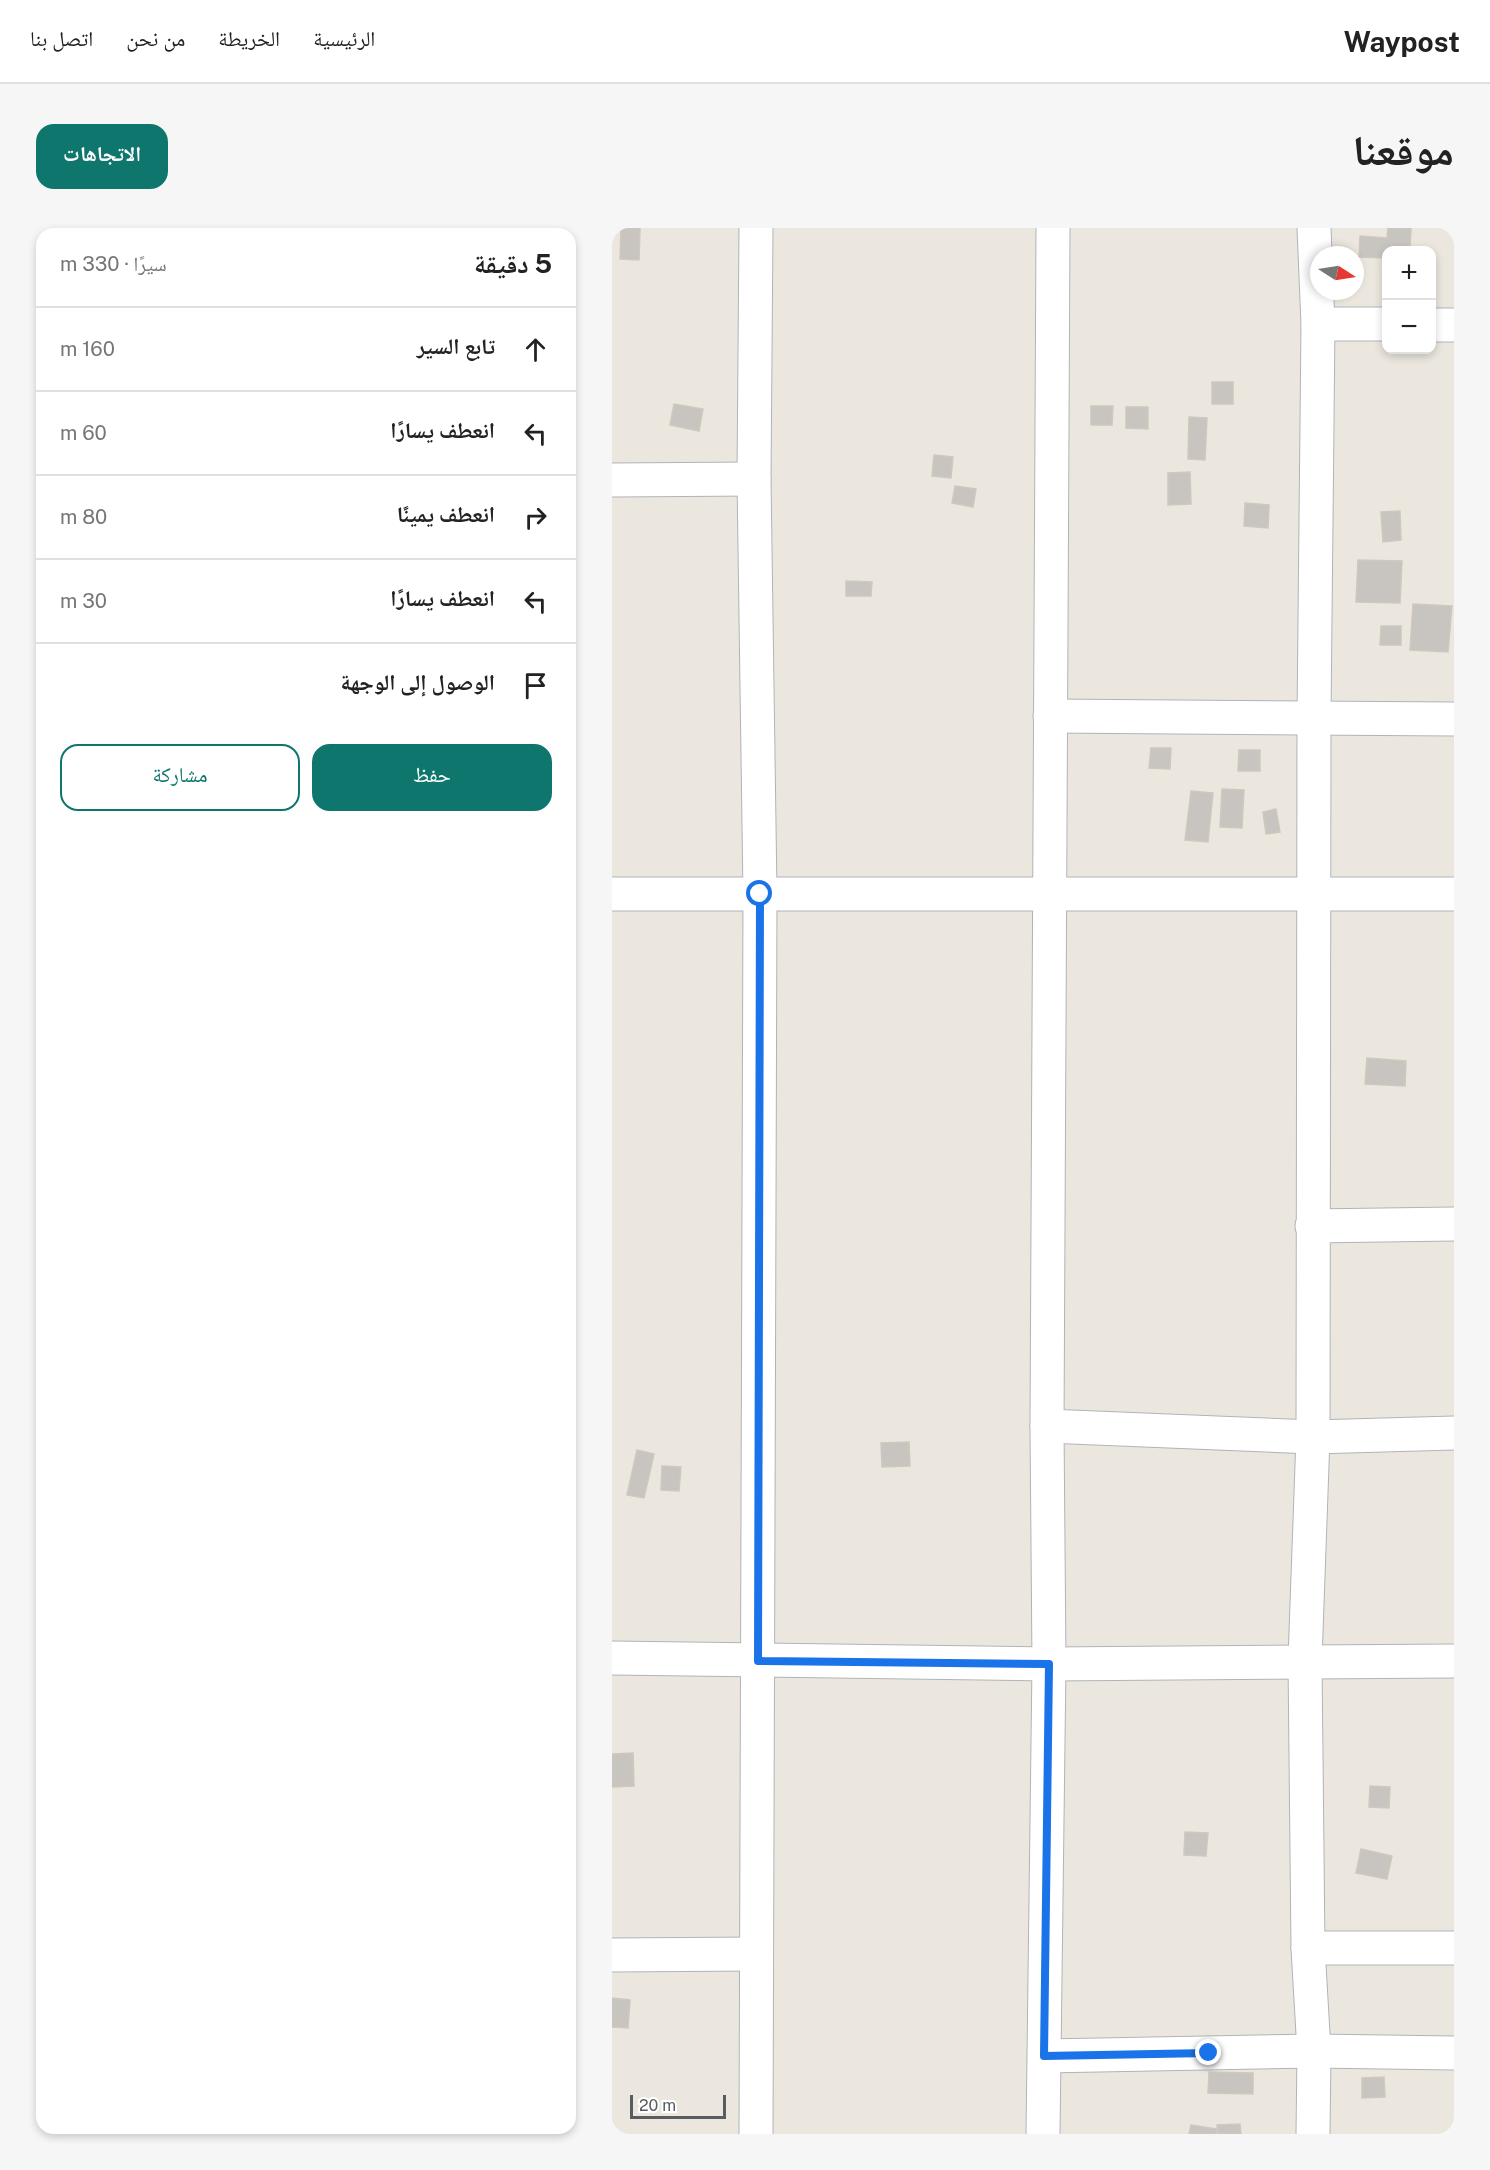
<!DOCTYPE html>
<html lang="ar">
<meta charset="utf-8">
<style>
:root{--surface:#fff;--page:#f6f6f6;--text:#222;--muted:#767676;--line:#e0e0e0;--accent:#0f766e}
body{margin:0;font-family:"Public Sans","Noto Naskh Arabic",sans-serif;background:var(--page);color:var(--text);direction:rtl}
.controls{position:absolute;right:18px;top:18px;display:grid;overflow:hidden;border-radius:12px;box-shadow:0 3px 9px #0003}
.controls button{width:54px;height:54px;display:grid;place-items:center;padding:0;border:0;border-bottom:2px solid var(--line);background:var(--surface);color:var(--text);font:30px sans-serif}
.compass{position:absolute;left:698px;top:18px;width:54px;height:54px;border-radius:50%;background:var(--surface);box-shadow:0 3px 9px #0003;rotate:102deg}
.scale{position:absolute;left:18px;bottom:15px;width:96px;box-sizing:border-box;padding-left:6px;border:3px solid #585d60;border-top:0;font-size:16px;line-height:21px;white-space:nowrap;color:#585d60;-webkit-text-stroke:4px #fff;paint-order:stroke}
.stop{position:absolute;width:18px;height:18px;margin:-14px;border:4px solid #1a73e8;border-radius:50%;background:#fff}
.stop.end{background:#1a73e8;border-color:#fff;box-shadow:0 2px 6px #0008}
.list{margin:0;padding:0;list-style:none}
h2{display:flex;justify-content:space-between;align-items:center;height:78px;margin:0;padding:0 24px;font-size:26px}
h2 small{font-size:20px;font-weight:400;color:var(--muted)}
.list li{display:grid;grid-template-columns:39px 1fr auto;gap:18px;align-items:center;box-sizing:border-box;height:84px;padding:0 24px;border-top:2px solid var(--line)}
.list b{display:block;font-size:22px;white-space:nowrap}
.list em{font-size:20px;font-style:normal;color:var(--muted)}
.actions{display:flex;gap:12px;padding:18px 24px}
.actions a{flex:1;padding:14px 0;border:2px solid var(--accent);border-radius:18px;text-align:center;font-size:21px;color:var(--accent)}
.actions .main{background:var(--accent);color:#fff}
.icon{flex:none;width:33px;height:33px;fill:none;stroke:currentColor;stroke-width:2;stroke-linecap:round;stroke-linejoin:round}
.map{position:relative;flex:none;width:842px;height:1906px;overflow:hidden;direction:ltr;border-radius:18px}
header{display:flex;align-items:center;gap:36px;box-sizing:border-box;height:84px;padding:0 30px;background:var(--surface);border-bottom:2px solid var(--line)}
header strong{font-size:28px}
nav{display:flex;gap:33px;margin-inline-start:auto;font-size:21px}
.intro{display:flex;align-items:center;justify-content:space-between;box-sizing:border-box;height:144px;padding:0 36px}
h1{margin:0;font-size:42px}
.button{padding:15px 27px;border-radius:18px;background:var(--accent);color:#fff;font-size:21px;font-weight:700}
main{display:flex;gap:36px;padding:0 36px}
aside{flex:1;background:var(--surface);border-radius:18px;box-shadow:0 3px 9px #0003}
.map>svg:first-child{display:block}
.building{fill:#c8c4bf;stroke:#d0c8be;stroke-width:1.5}
.lines{fill:none;stroke-linecap:round;stroke-linejoin:round}
.minor-casing{stroke:#b0b4b7;stroke-width:35}
.minor{stroke:#fff;stroke-width:33}
.route{stroke:#1a73e8;stroke-width:8}
</style>
<header>
<strong>Waypost</strong>
<nav><a>الرئيسية</a><a>الخريطة</a><a>من نحن</a><a>اتصل بنا</a></nav>
</header>
<div class="intro"><h1>موقعنا</h1><a class="button">الاتجاهات</a></div>
<main>
<div class="map">
<svg width="842" height="1906" viewBox="0 0 842 1906">
<rect width="100%" height="100%" fill="#ebe7df"/>
<!-- building -->
<g class="building">
<path d="M9,0H28L27,32L8,31Z"/>
<path d="M776,0H799L798,22H774V30L747,29L748,8L775,10Z"/>
<rect x="600" y="154" width="21" height="22"/>
<path d="M62,176L91,181L87,203L58,197Z"/>
<path d="M479,178H501L500,197H479Z"/>
<path d="M514,179H536V201L514,200Z"/>
<path d="M577,189L595,190L593,232L576,231Z"/>
<path d="M322,227L341,229L339,250L320,248Z"/>
<path d="M578,244L579,276L556,277V245Z"/>
<path d="M343,258L364,261L361,279L340,275Z"/>
<path d="M633,275L657,277L656,300L632,298Z"/>
<path d="M788,283L789,312L771,314L769,284Z"/>
<path d="M746,332L790,333L788,375L744,374Z"/>
<path d="M234,353L260,354L259,368H234Z"/>
<path d="M801,376L840,378L836,424L798,422Z"/>
<path d="M769,398H789V417H768Z"/>
<path d="M539,520H559L558,541L537,540Z"/>
<path d="M627,522H648V543H626Z"/>
<path d="M610,561L632,562L630,600L608,599Z"/>
<path d="M579,563L601,565L596,614L573,612Z"/>
<path d="M664,581L668,604L654,606L651,584Z"/>
<path d="M755,830L794,833L793,858L753,856Z"/>
<path d="M297,1214L298,1238L270,1239L269,1215Z"/>
<path d="M25,1222L42,1226L32,1270L15,1267Z"/>
<path d="M50,1238L69,1239L67,1263L49,1262Z"/>
<path d="M21,1525L22,1558L0,1559V1526Z"/>
<path d="M758,1558L778,1559L777,1580L757,1579Z"/>
<path d="M573,1604L596,1605L594,1628L572,1627Z"/>
<path d="M749,1621L780,1628L775,1651L744,1645Z"/>
<path d="M0,1770L18,1772L16,1800L0,1799Z"/>
<path d="M597,1844L641,1845V1866L596,1865Z"/>
<path d="M772,1849L773,1869L750,1870V1850Z"/>
<path d="M628,1896L629,1906H606L605,1897Z"/>
<path d="M579,1897L605,1901L604,1906H577Z"/>
</g>
<g class="lines">
<defs>
<g id="minor">
<path d="M144,0L142,251L148,666L144,1906"/>
<path d="M706,96H774"/>
<path d="M820,97H842"/>
<path d="M0,252L142,251"/>
<path d="M438,488L842,491"/>
<path d="M0,666H842"/>
<path d="M700,998L842,996"/>
<path d="M435,1198L701,1209L842,1205"/>
<path d="M0,1430L437,1436L842,1433"/>
<path d="M696,1720H842"/>
<path d="M0,1727L144,1726"/>
<path d="M433,1828L702,1823L842,1825"/>
<path d="M431,1906L437,1436L435,1198L441,0"/>
<path d="M701,1906L702,1823L696,1720L693,1432L701,1209L702,490L706,96L702,0"/>
</g>
</defs>
<!-- minor casing -->
<use href="#minor" class="minor-casing"/>
<!-- minor -->
<use href="#minor" class="minor"/>
</g>
<g class="lines">
<!-- route -->
<path class="route" d="M148,666L146,1433L437,1436L432,1828L597,1825"/>
</g>
</svg>
<div class="controls">
<button>+</button>
<button>−</button>
</div>
<svg class="compass" viewBox="-18 -18 36 36"><path d="M0-13l5 13h-10z" fill="#e53935"/><path d="M0 13l5-13h-10z" fill="#767676"/></svg>
<div class="scale">20 m</div>
<div class="stop" style="left:148px;top:666px"></div>
<div class="stop end" style="left:597px;top:1825px"></div>
</div>
<aside>
<h2>5 دقيقة<small>سيرًا · 330 m</small></h2>
<ul class="list">
<li><svg class="icon" aria-label="ahead" viewBox="0 0 24 24"><path d="M12 20V5M6 11l6-6 6 6"/></svg><div><b>تابع السير</b></div><em>160 m</em></li>
<li><svg class="icon" aria-label="left" viewBox="0 0 24 24"><path d="M17 20v-9H6M10 6l-5 5 5 5"/></svg><div><b>انعطف يسارًا</b></div><em>60 m</em></li>
<li><svg class="icon" aria-label="right" viewBox="0 0 24 24"><path d="M7 20v-9h11M14 6l5 5-5 5"/></svg><div><b>انعطف يمينًا</b></div><em>80 m</em></li>
<li><svg class="icon" aria-label="left" viewBox="0 0 24 24"><path d="M17 20v-9H6M10 6l-5 5 5 5"/></svg><div><b>انعطف يسارًا</b></div><em>30 m</em></li>
<li><svg class="icon" aria-label="arrive" viewBox="0 0 24 24"><path d="M6 21V4h12l-3 4 3 4H6"/></svg><div><b>الوصول إلى الوجهة</b></div></li>
</ul>
<div class="actions"><a class="main">حفظ</a><a>مشاركة</a></div>
</aside>
</main>
